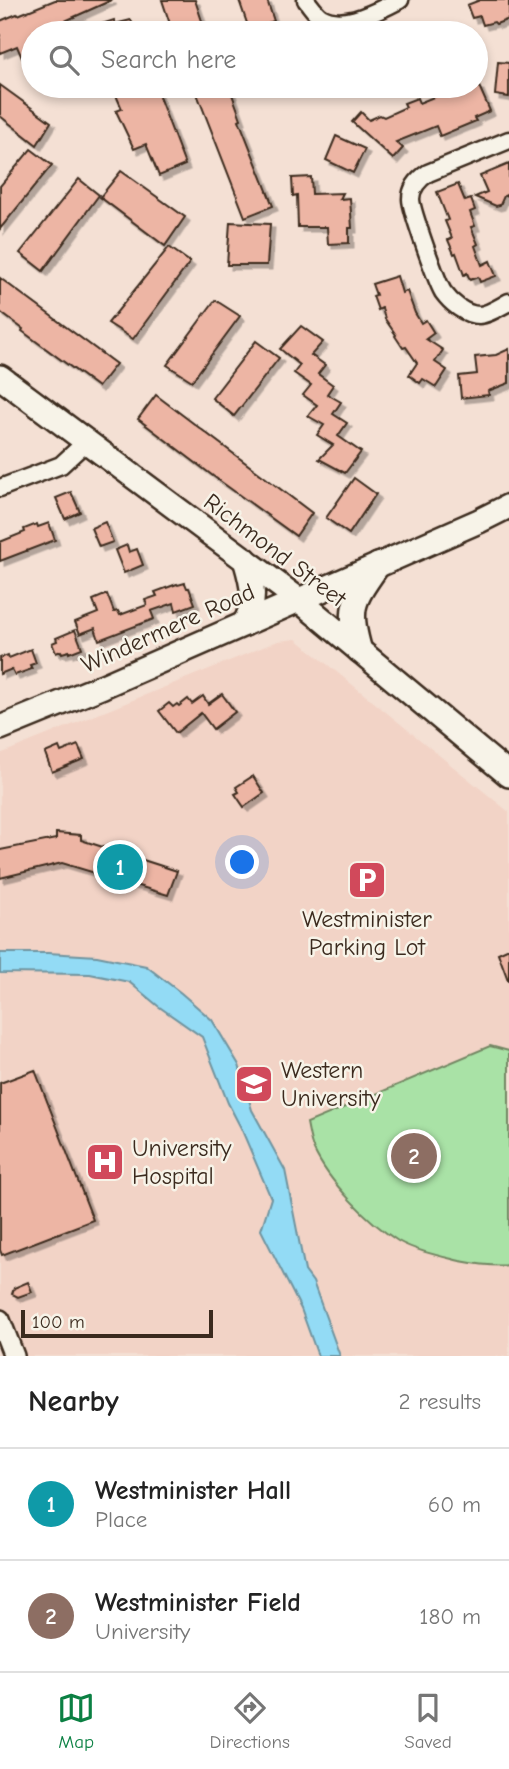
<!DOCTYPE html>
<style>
:root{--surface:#fff;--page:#f6f6f6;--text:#222;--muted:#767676;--line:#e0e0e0;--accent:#0b8043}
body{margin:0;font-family:"Comic Neue",sans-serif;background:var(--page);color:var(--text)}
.scale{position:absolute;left:21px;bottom:18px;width:192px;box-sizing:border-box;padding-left:7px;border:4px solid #3b2a1e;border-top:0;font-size:19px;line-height:24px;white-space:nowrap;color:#3b2a1e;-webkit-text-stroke:5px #f7f3e8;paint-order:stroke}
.you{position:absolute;left:243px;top:863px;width:24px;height:24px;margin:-18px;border:5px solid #fff;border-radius:50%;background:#1a73e8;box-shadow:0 0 0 10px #1a73e833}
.badge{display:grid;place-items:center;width:46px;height:46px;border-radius:50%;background:var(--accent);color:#fff;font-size:23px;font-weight:700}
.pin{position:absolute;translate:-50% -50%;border:4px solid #fff;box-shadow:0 2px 7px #0006}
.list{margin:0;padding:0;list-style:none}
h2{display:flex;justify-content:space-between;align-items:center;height:91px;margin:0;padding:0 28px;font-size:30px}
h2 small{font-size:23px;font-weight:400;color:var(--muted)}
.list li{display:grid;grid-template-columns:46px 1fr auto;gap:21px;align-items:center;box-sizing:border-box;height:112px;padding:0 28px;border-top:2px solid var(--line)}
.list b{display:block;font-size:26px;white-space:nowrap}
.list p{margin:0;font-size:23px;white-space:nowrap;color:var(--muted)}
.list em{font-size:23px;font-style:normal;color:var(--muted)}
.icon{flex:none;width:38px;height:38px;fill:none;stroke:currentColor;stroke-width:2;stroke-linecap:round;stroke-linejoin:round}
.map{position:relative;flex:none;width:509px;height:1356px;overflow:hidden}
.search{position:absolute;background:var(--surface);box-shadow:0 4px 10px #0003;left:21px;right:21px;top:21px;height:77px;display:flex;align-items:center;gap:18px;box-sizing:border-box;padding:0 24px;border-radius:38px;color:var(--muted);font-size:26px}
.sheet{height:315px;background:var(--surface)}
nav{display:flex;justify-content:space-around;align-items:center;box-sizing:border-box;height:98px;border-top:2px solid var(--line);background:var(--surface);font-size:19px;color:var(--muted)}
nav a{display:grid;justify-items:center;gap:4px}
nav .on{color:var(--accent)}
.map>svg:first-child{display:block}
.built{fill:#f2d3c6}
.green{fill:#a9e2a6;stroke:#728662;stroke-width:2}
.water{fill:#93dbf5;stroke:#70949f;stroke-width:2}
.building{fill:#edb5a4;stroke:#3b2a1e;stroke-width:2;filter:url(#shadow)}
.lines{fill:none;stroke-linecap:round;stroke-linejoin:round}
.minor-casing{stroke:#3b2a1e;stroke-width:21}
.tertiary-casing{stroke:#3b2a1e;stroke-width:24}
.secondary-casing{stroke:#3b2a1e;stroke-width:28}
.minor{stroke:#f7f3e8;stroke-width:16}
.tertiary{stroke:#f7f3e8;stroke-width:19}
.secondary{stroke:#f7f3e8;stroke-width:23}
.labels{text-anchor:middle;stroke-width:5;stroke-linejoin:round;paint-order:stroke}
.street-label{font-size:24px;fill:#3b2a1e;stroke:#f7f3e8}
.poi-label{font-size:24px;fill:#3b2a1e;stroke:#f7f3e8;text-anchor:start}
</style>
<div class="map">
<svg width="509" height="1356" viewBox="0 0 509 1356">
<defs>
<filter id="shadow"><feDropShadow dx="4.5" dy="4.5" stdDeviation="0" flood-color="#0004"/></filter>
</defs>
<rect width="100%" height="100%" fill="#f4e0d4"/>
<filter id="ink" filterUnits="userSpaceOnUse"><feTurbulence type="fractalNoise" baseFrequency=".0143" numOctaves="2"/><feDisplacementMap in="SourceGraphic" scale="14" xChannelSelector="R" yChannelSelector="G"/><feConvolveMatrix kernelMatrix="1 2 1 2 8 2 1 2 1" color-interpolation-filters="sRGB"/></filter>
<g filter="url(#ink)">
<!-- built -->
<path class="built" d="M296,639L509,812V1356H0V754L278,641Z"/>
<!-- green -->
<path class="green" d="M490,1046L509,1051V1265C493,1267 476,1264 460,1261C440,1256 416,1251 398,1241C368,1222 329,1182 314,1150C310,1142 309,1132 307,1123Z"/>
<!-- water -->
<path class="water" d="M0,953H48L97,956L146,966L181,993L212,1020L239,1065L252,1110L285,1170L305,1271L313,1282L340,1356H318L301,1309L261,1230L271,1198L241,1128L228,1103L202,1037L158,1006L129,982L90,974L0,973Z"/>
<!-- building -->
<g class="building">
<path d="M55,0H112L45,30L47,33H33V54L22,58L17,46L0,53V21L17,14L18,15Z"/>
<path d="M162,0H195L206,33H173Z"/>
<path d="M239,0H267L274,21L249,29Z"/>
<path d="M480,0H509V19L496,24L494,22L483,25L480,16L472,18L467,5Z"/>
<path d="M114,20L115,24L131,20L136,33H81L80,31Z"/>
<path d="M498,62L509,63V97L495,95Z"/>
<path d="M0,85L51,122L37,145L0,116Z"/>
<path d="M112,86H155L185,165L159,176L146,144L134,149L116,111L122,109Z"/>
<path d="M194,86H229L241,119L239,120L273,206L245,217Z"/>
<path d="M454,86H479L490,111L474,118L476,121L440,136L436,126L396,142L403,148L393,159L352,122L361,112L369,120L380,115L384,117L406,107L404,103L417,98L419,103L446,92V89Z"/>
<path d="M336,136L365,149L353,173L326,160Z"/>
<path d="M31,149L52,165L0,229V186Z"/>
<path d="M509,164V194L504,196L500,205L496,206L475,197L487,192L480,176Z"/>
<path d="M121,171L185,217L165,246L100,197Z"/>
<path d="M311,177L312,194L343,193L340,199L350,198L352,228H349V243L328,244L327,227H298L297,195L293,196L292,178Z"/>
<path d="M79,179L99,195L43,271L20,253Z"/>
<path d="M458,184L465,201L471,199L475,210L470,212L475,226L471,227L478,244L475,246L482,265L490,261L496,276L480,282L478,277L470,280L467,273L464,275L456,253L454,254L448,240L452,238L445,221L448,220L437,192Z"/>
<path d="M230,222L270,224L267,265H227Z"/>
<path d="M169,247L190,262L133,339L108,323Z"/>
<path d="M397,276L402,293L407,291L415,313L421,323L426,320L434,333L426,339L443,350L435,362L447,370L436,387L423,379L420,383L409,375L417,363L406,347L403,348L395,336L396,335L385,319L382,308L378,310L373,296L376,295L372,284Z"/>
<path d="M0,278L116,364L98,387L22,331L23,329L0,312Z"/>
<path d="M215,300L240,316L192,381L167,365Z"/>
<path d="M301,326L323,342L311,355L325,365L318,374L333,385L327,394L341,402L333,414L347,423L338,436L361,452L345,473L319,459L333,445L317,435L324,425L308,416L317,405L303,395L311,385L294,373L300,365L280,349Z"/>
<path d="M256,341L279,358L234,416L212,398Z"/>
<path d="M509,349V383L488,391L489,395L461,398L459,376L477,374L475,357L496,355Z"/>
<path d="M156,395L312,513L296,536L213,476L138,419Z"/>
<path d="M354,478L376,494L349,534L326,518Z"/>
<path d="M71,492L80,512L65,519L56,498Z"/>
<path d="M105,522L113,542L99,547L91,528Z"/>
<path d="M49,523L55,540L0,561V542L25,532L24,529L37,524L38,527Z"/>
<path d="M127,545L129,552L137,549L143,565L124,573L115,550Z"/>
<path d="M185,583L187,588H189L195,604L176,611L174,603L151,611L154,619L99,640L95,628L80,634L75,622L98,613L93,600L107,594L114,612L118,611L120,615L147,605L145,600L157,596L155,592L177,584L178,585Z"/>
<path d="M75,630L82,648L69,653V651L62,653L61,651L56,653L52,643L57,641L56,638Z"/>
<path d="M31,649L36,663L30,665L32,669L15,675L12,669L0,674V658L8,655L9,658Z"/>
<path d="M222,694L235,712L213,729L201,713L176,733L159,711L169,703L173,707L177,704L179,706L188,699L192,704L203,696L208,704Z"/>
<path d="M78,745L84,759L52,772L45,753L59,747L61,752Z"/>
<path d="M253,776L264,793L244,807L235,794L239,792L236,787Z"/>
<path d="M56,833L81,835V840L177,871L168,895L62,863L0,878V850L56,839Z"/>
<path d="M509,948V980H508L498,953Z"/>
<path d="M35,1070L93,1220L2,1255L0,1250V1083Z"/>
<path d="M28,1282L32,1292L18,1297L12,1294L14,1288Z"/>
</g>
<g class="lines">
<defs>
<g id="minor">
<path d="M306,0C311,6 315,13 321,17C345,31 378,10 400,0"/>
<path d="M509,140L428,173C419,179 411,188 411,199C411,210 437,282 443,292C451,303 465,315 479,315C488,315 501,306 509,302"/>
<path d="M0,488L61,465L87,441"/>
</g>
<path id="tertiary" d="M0,1320L14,1356"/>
<g id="secondary">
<path d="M0,377L299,600L509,775"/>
<path d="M244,624C258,601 252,583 245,559"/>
<path d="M360,651C347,607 353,601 378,565"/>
<path d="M0,728L103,686L479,521L509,506"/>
</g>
</defs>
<!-- minor casing -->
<use href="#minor" class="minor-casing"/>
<!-- tertiary casing -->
<use href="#tertiary" class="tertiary-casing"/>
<!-- secondary casing -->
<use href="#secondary" class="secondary-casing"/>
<!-- minor -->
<use href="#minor" class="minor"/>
<!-- tertiary -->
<use href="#tertiary" class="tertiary"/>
<!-- secondary -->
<use href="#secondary" class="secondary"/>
</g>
</g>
<!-- icons -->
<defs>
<symbol id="parking-square" viewBox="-11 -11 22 22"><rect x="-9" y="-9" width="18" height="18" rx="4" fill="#d1495b" stroke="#f7f3e8"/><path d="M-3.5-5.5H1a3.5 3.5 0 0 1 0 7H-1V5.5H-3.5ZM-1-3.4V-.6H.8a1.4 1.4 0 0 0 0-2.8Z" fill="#fff"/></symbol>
<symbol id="university-square" viewBox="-11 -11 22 22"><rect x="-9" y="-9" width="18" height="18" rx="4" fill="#d1495b" stroke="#f7f3e8"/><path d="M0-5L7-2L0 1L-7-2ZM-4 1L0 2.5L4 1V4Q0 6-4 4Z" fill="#fff"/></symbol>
<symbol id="hospital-square" viewBox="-11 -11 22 22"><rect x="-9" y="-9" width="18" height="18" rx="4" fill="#d1495b" stroke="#f7f3e8"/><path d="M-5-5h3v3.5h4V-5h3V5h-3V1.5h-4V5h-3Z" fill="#fff"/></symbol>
</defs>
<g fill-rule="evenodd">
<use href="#parking-square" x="345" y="858" width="44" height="44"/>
<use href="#university-square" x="232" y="1062" width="44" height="44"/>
<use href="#hospital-square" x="83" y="1140" width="44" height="44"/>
</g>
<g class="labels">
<!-- street labels -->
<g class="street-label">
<text transform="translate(275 550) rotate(37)" y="8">Richmond Street</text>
<text transform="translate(168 628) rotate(-24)" y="8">Windermere Road</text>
</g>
<!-- poi labels -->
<g class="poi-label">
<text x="367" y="927" text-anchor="middle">Westminister<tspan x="367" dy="28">Parking Lot</tspan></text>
<text x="281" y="1078">Western<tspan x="281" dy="28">University</tspan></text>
<text x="132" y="1156">University<tspan x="132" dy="28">Hospital</tspan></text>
</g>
</g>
</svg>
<div class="scale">100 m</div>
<div class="you"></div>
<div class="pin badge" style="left:120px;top:867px;background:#0f9aa8">1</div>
<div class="pin badge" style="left:414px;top:1156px;background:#8d6e63">2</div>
<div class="search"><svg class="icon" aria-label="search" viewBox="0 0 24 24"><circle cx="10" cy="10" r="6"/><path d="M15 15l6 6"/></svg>Search here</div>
</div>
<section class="sheet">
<h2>Nearby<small>2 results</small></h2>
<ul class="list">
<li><span class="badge" style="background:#0f9aa8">1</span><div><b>Westminister Hall</b><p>Place</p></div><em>60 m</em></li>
<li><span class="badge" style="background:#8d6e63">2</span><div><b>Westminister Field</b><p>University</p></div><em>180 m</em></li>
</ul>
</section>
<nav>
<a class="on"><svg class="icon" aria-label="map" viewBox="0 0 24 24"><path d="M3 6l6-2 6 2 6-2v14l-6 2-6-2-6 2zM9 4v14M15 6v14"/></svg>Map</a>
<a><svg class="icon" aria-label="directions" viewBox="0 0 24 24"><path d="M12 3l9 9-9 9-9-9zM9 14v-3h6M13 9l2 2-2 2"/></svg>Directions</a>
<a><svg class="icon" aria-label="saved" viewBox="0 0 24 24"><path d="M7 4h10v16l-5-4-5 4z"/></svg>Saved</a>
</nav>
